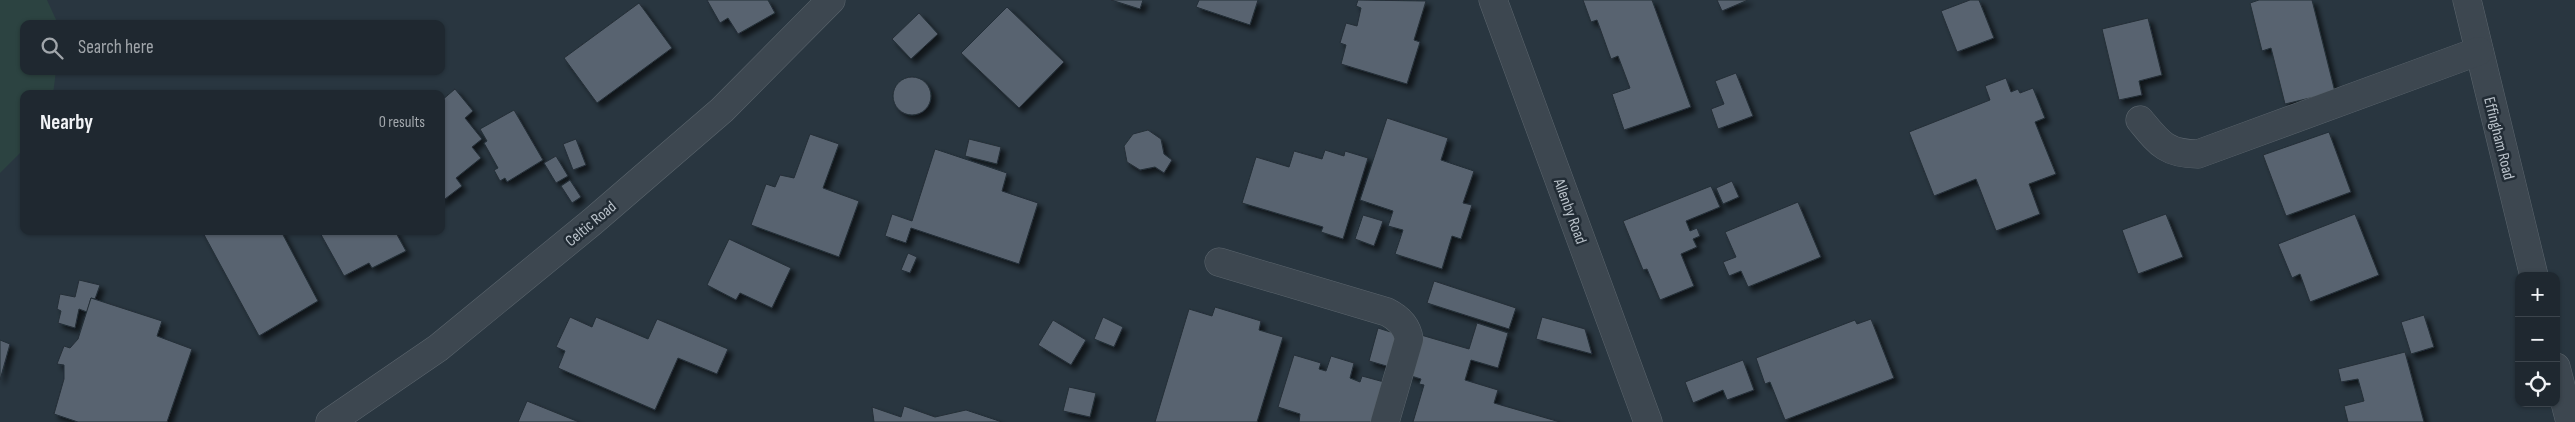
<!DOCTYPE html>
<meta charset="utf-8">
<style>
:root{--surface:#1f2830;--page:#2c343c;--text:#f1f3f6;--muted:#a1a6ab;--line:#3c444c}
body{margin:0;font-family:"Sofia Sans Condensed",sans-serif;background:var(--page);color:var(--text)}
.controls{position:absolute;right:15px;bottom:15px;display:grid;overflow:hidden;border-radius:10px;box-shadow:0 1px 4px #0004}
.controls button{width:45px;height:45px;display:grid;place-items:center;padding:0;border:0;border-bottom:1px solid var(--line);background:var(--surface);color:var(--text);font:25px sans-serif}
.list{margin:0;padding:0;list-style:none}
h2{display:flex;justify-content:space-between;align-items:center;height:65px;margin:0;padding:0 20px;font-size:21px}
h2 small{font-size:16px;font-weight:400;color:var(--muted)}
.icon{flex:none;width:28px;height:28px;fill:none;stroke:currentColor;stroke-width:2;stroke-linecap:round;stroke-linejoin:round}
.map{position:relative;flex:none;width:2575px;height:422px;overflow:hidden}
.search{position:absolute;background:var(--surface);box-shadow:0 1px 4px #0004;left:20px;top:20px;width:425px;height:55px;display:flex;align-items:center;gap:12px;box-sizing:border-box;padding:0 18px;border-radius:10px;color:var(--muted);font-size:19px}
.panel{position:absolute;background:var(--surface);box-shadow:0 1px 4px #0004;left:20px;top:90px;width:425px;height:145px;border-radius:10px}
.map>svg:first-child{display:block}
.green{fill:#2c4341}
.building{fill:#58646f;stroke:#242e37;filter:url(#shadow)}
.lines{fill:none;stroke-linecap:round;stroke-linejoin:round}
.minor-casing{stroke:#5b656d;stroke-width:29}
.minor{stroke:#3d4750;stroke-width:28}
.labels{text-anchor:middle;stroke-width:5;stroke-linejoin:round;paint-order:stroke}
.street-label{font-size:16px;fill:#bac2ca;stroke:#222c35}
</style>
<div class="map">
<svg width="2575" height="422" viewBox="0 0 2575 422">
<defs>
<filter id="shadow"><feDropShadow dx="4.5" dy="4.5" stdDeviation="2.5" flood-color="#0009"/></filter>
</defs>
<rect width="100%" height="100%" fill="#293640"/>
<!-- green -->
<path class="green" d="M0,0H47L58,24H24V71H56L53,94H24V149L0,173Z"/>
<!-- building -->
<g class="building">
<path d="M707,0H768L775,13L738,34L728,18L720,23Z"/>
<path d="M1111,0H1143L1140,9Z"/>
<path d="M1199,0H1258L1250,25L1196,7Z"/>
<path d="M1358,0L1426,1L1414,40L1420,42L1407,84L1341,64L1346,45L1340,43L1346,23L1357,26L1361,8L1356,6Z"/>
<path d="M1583,0H1652L1691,107L1624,130L1612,94L1630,88L1618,56L1611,59L1597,20L1591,22Z"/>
<path d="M1717,0H1748L1722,11Z"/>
<path d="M1970,0H1979L1994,38L1957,52L1941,11Z"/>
<path d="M2312,0L2335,92L2285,104L2271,48L2262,51L2250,3L2259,0Z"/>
<path d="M639,3L672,48L597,103L564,58Z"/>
<path d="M1007,7L1064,62L1019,108L961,53Z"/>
<path d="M919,13L938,34L911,59L892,39Z"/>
<path d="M2148,18L2162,75L2139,81L2142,95L2119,100L2102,29Z"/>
<path d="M1736,73L1753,116L1718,129L1711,109L1724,104L1715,81Z"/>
<circle cx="912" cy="96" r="19"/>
<path d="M2006,78L2011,92L2018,89L2020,93L2033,88L2045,118L2035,122L2056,174L2029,184L2040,214L1996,231L1976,179L1934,196L1909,132L1990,100L1985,86Z"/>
<path d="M455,89L473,111L465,118L482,139L472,147L481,158L456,178L462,186L441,202V101Z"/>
<path d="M514,110L543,160L507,182L505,178L500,181L494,170L498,168L484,143L487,141L480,129Z"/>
<path d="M1387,118L1448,138L1441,160L1474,171L1463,203L1472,205L1461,239L1452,236L1442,269L1395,254L1403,230L1388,226L1393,211L1360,200Z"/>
<path d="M1148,130L1161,139L1164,154L1172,160L1164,173L1155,167L1140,170L1127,162L1124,146L1133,134Z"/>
<path d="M2329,132L2351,192L2286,216L2263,155Z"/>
<path d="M810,134L839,144L823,188L859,201L839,257L751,225L766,184L775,187L780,175L794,178Z"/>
<path d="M576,139L586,165L573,170L563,144Z"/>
<path d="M969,139L1001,147L997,164L965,156Z"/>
<path d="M935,149L1007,173L1002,191L1038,203L1019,264L911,228L906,243L885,236L892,214L912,221Z"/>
<path d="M1325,150L1344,156L1345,151L1368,158L1343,239L1321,232L1323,227L1242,203L1256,157L1289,167L1294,151L1322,159Z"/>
<path d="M556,156L568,176L556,183L544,163Z"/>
<path d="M570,180L581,197L572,203L561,186Z"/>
<path d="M1732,181L1739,197L1723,204L1716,188Z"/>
<path d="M1711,186L1720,207L1686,221L1690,231L1697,228L1700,236L1693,239L1697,247L1681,254L1694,286L1660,300L1647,269L1643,270L1623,221Z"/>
<path d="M1798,202L1821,257L1748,287L1741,271L1729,276L1723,262L1736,257L1725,232Z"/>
<path d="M2166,214L2183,257L2138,274L2122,230Z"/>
<path d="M2355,214L2379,275L2310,302L2300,274L2292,278L2278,244Z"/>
<path d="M1363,215L1383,221L1374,246L1355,239Z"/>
<path d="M202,231H281L318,301L259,336Z"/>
<path d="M319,231H395L406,251L372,268L369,263L344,276Z"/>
<path d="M729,239L791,268L772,308L740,293L736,300L707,285Z"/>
<path d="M908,253L917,257L910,273L901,270Z"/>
<path d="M79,280L100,285L95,299L91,298L87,312L79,309L75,328L58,323L61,311L57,309L60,294L75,297Z"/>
<path d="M1434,281L1516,308L1509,329L1427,303Z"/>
<path d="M91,298L162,321L157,336L192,349L167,422H78L54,414L64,379V365L57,364L64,346L70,348L78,339Z"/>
<path d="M1215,307L1261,321L1259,330L1283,337L1257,422H1155L1189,309L1212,316Z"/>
<path d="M2424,315L2434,347L2411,354L2401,322Z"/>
<path d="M570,317L592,327L596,317L648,339L657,319L728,349L717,374L678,358L655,410L558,368L565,351L556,347Z"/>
<path d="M1103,317L1123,327L1114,347L1094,339Z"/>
<path d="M1542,317L1585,329L1592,354L1536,339Z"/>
<path d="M1871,319L1894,378L1785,420L1770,382L1765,384L1756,358L1855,320L1857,324Z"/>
<path d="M1053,320L1086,340L1071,365L1038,345Z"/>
<path d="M1477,323L1508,333L1498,368L1471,360L1465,380L1498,390L1494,403L1560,422H1413L1424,385L1419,384L1421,379L1408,375L1421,335L1469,349Z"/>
<path d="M1378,328L1397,334L1390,367L1369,361Z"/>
<path d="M0,340L10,344L0,380Z"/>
<path d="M2405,352L2424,422H2348L2344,406L2364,401L2358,379L2341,382L2338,369Z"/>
<path d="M1294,355L1321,363L1319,369L1326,371L1331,356L1354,363L1350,378L1360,382L1362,376L1384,382L1373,422H1299L1300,414L1278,407Z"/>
<path d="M1743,360L1754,390L1727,400L1723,390L1693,403L1685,382Z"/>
<path d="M1069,387L1096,393L1090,417L1063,411Z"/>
<path d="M527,401L579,422H518Z"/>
<path d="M904,406L935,417L966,410L1002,422H874L872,407L901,417Z"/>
</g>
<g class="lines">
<defs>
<g id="minor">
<path d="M1493,0L1648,422"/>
<path d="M2467,0L2534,276"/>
<path d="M2140,120C2159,143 2166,154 2198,154L2479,51"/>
<path d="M1219,262L1387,312C1399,318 1407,326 1409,339L1385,422"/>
<path d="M2556,367L2570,422"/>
<path d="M330,422L438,348L592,222L722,110L831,0"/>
</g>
</defs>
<!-- minor casing -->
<use href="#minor" class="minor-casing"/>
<!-- minor -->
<use href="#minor" class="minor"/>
</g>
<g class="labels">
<!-- street labels -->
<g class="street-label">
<text transform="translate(2500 138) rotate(76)" y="6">Effingham Road</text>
<text transform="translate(1571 211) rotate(70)" y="6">Allenby Road</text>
<text transform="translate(590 223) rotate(-40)" y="6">Celtic Road</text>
</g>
</g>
</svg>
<div class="controls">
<button>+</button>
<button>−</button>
<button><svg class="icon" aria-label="locate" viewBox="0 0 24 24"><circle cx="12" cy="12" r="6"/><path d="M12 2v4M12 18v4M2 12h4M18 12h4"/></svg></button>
</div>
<div class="search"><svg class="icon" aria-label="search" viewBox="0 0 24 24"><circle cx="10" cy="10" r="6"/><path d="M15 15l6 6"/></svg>Search here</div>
<section class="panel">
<h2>Nearby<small>0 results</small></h2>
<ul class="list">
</ul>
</section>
</div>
